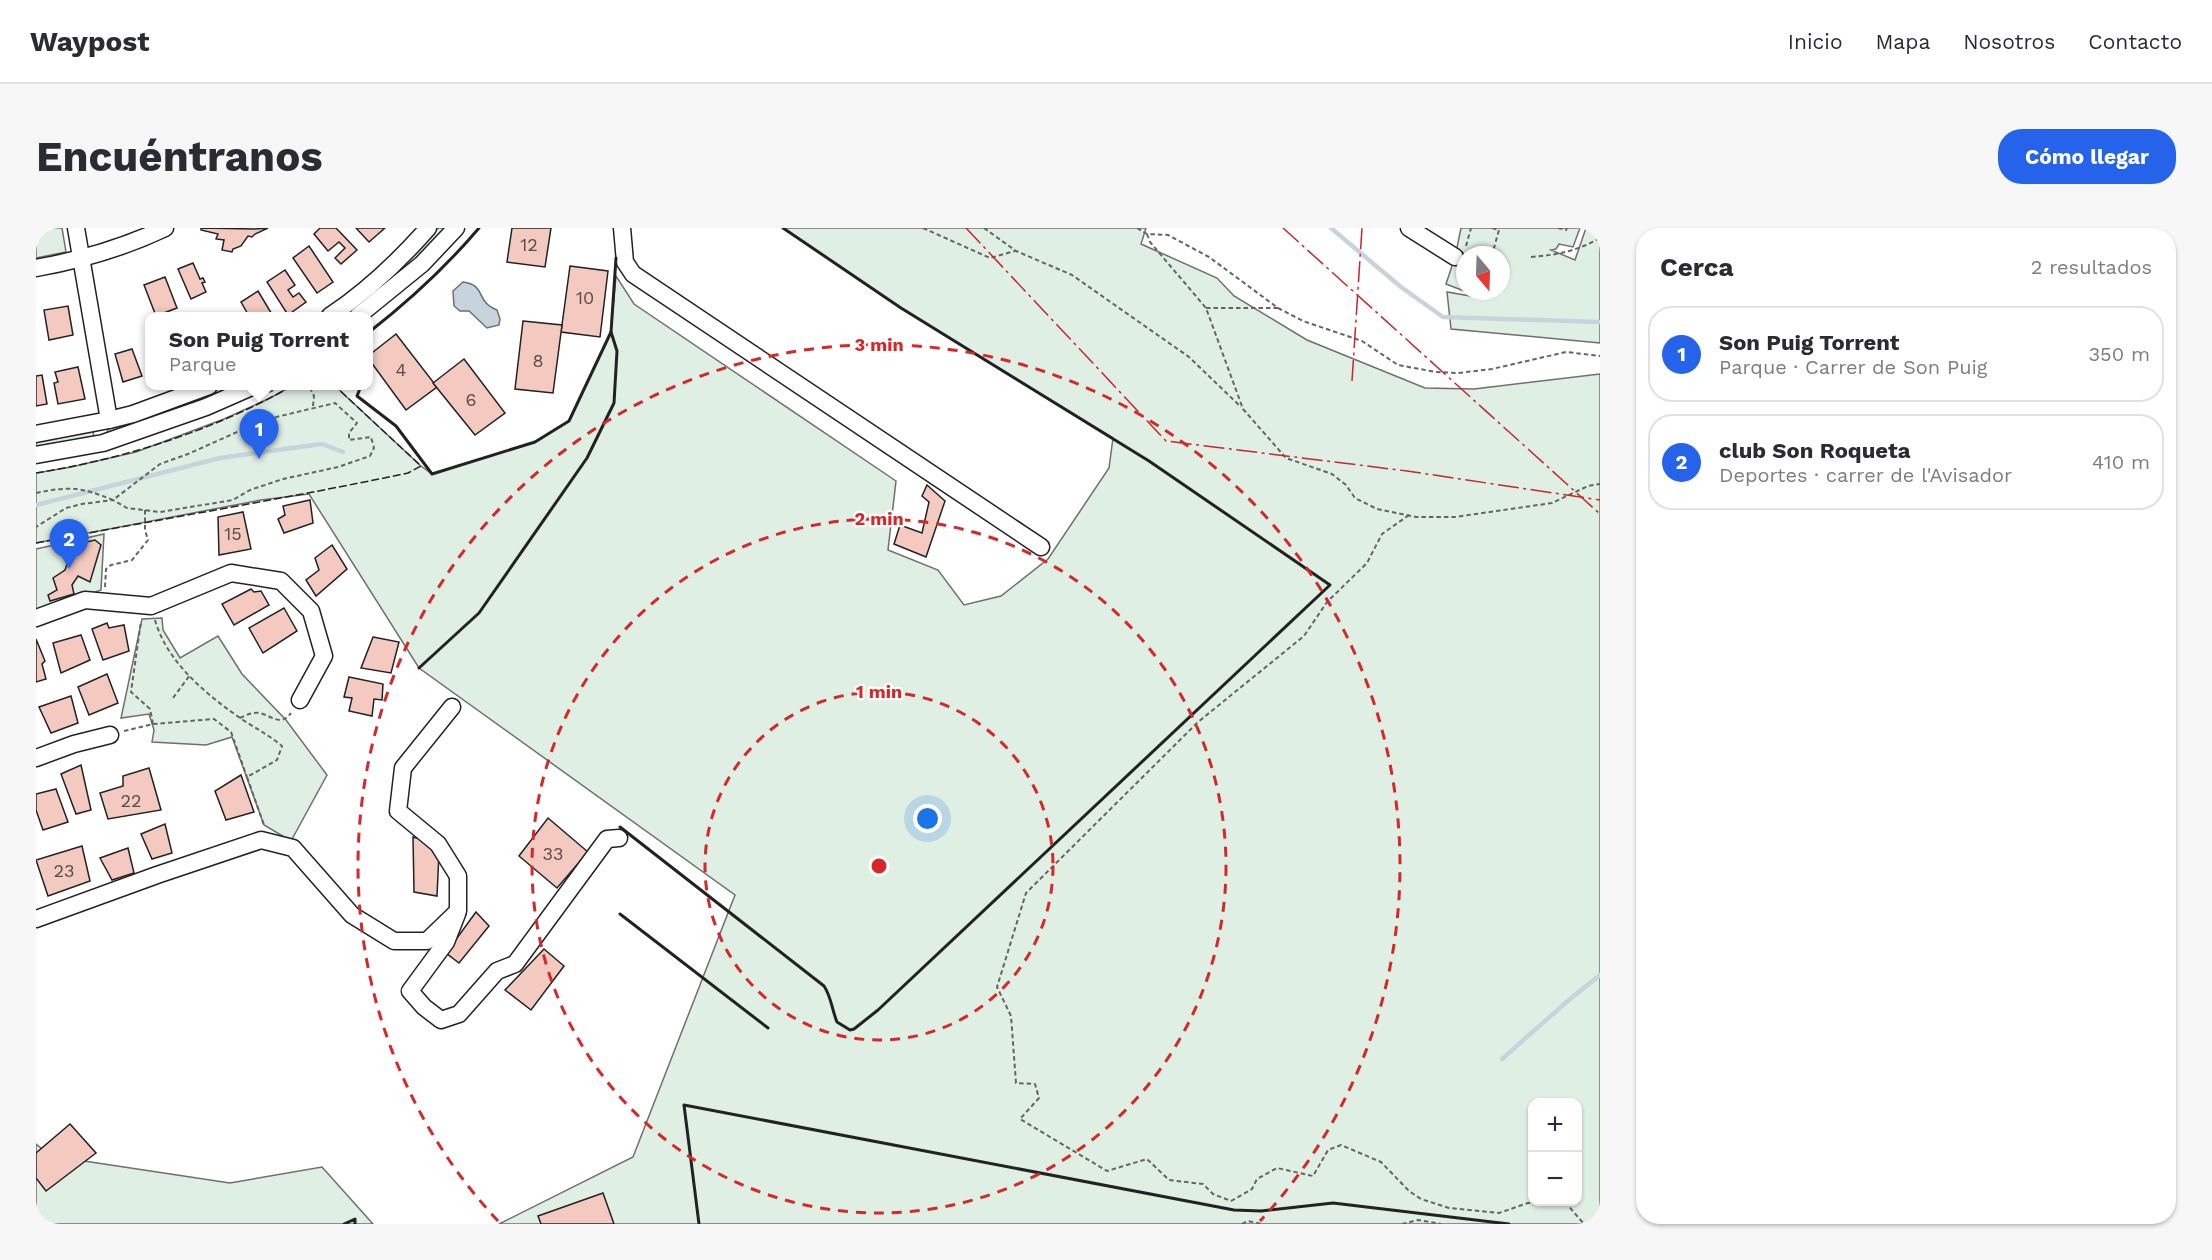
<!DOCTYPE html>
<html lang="es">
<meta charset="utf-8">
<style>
:root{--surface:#fff;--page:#f7f7f7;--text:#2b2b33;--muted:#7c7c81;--line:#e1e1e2;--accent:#2563eb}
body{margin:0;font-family:"Work Sans",sans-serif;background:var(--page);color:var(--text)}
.controls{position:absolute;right:18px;bottom:18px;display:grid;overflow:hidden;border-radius:12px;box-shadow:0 2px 4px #0004}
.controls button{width:54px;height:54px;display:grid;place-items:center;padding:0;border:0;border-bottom:2px solid var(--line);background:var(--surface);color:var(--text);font:30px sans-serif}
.compass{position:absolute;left:1420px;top:18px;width:54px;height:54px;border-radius:50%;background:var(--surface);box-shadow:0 2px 4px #0004;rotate:161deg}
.you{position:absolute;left:892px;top:591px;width:21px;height:21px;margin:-15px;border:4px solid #fff;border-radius:50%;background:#1a73e8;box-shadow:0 0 0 9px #1a73e833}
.badge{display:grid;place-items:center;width:39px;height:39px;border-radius:50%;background:var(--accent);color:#fff;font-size:20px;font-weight:700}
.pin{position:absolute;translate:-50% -50px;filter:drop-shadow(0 2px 3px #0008)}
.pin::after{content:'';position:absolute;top:32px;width:21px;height:18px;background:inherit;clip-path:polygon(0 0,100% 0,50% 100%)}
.popup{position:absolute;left:109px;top:84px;width:228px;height:78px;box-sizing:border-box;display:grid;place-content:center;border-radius:12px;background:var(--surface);filter:drop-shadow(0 2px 4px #0005);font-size:20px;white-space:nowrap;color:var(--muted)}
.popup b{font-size:22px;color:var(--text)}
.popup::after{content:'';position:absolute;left:50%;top:100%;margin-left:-12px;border:12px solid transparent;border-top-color:var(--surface)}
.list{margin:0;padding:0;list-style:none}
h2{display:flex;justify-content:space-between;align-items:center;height:78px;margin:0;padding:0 24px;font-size:26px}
h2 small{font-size:20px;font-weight:400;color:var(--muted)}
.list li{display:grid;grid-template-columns:39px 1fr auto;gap:18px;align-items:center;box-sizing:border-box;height:96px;margin:0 12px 12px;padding:0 12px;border:2px solid var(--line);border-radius:24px}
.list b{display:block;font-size:22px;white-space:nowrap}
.list p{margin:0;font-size:20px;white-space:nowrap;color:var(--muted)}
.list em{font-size:20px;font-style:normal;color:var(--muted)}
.map{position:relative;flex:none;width:1564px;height:996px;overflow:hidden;border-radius:24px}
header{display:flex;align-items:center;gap:36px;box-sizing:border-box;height:84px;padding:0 30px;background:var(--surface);border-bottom:2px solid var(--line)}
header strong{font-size:28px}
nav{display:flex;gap:33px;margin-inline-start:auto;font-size:21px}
.intro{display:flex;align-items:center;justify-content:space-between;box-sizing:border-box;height:144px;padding:0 36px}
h1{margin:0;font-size:42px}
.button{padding:15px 27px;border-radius:24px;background:var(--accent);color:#fff;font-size:21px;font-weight:700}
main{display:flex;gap:36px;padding:0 36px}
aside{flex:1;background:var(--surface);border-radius:24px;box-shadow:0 2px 4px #0004}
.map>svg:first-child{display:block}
.green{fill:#e0efe3;stroke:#6f6f6f;stroke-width:1.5;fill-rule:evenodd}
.water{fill:#c7d3dd;stroke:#6f6f6f;stroke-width:1.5}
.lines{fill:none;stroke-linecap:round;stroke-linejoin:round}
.stream{stroke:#c7d3dd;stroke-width:4.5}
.building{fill:#f3c9c0;stroke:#222;stroke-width:1.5}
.minor-casing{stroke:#222;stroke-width:19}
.path{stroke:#646464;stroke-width:2;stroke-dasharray:4.5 3;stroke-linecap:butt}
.minor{stroke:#fff;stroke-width:16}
.fence{stroke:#222;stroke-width:1.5;stroke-dasharray:8 3;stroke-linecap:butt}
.wall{stroke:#222;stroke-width:3}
.power{stroke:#c62828;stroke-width:1.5;stroke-dasharray:21 4.5 3 4.5;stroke-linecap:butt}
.ring{fill:none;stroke:#d62828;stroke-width:3;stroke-dasharray:10 8}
.labels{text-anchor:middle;stroke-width:4.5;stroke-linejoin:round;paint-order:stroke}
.number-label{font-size:18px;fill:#564c4a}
.centre{fill:#d62828;stroke:#fff;stroke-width:3}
.ring-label{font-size:18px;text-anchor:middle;font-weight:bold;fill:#d62828;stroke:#fff;stroke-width:4.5;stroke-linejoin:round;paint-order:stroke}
</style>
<header>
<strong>Waypost</strong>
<nav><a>Inicio</a><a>Mapa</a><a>Nosotros</a><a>Contacto</a></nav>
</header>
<div class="intro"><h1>Encuéntranos</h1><a class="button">Cómo llegar</a></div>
<main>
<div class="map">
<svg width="1564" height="996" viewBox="0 0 1564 996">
<rect width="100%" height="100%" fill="#fff"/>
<!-- green -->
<g class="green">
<path d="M0,0H26L30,24L0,30Z"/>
<path d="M402,0H410L390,23L315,88H305L391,13Z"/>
<path d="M747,0H1110L1105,16L1181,50L1198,68L1271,112L1389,160L1438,161L1564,146V996H463L597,929L699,667L383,440L273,266L225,272L0,315V245L35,239L100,224L188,191L232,171L256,158H299L385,238L396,246L499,214L533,193L575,104L580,48L598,76L860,253L852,322L902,342L928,377L965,368L1012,331L1073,240L1077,210L865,80ZM1496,874H1542V974H1496Z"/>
<path d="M1425,0H1544L1537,19L1523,16L1520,21L1515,22L1539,32L1550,0H1564V115L1415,101L1411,64L1446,70L1410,56L1419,29ZM1429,27H1465V63H1429Z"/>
<path d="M188,158H201L169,172L72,206L71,199L159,171Z"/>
<path d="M57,203L58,209L0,219V214Z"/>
<path d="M68,306L65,362L0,384V321Z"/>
<path d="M126,390L127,402L144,430L182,408L206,446L250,492L291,547L255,613L228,597L196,509L170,517L116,514L118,502L113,486L85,490L106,391Z"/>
<path d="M0,916L15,928L194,955L286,939L337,996H0Z"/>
</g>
<!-- water -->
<path class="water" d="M427,54C451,57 439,74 461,82L464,91L463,97L451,100L433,83H424L418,78L417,63Z"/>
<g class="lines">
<!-- stream -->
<g class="stream">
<path d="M1295,0L1365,59L1407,89L1564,94"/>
<path d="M0,277L184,230L286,216L307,224"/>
<path d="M1466,831L1534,771L1564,747"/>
</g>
</g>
<!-- building -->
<g class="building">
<path d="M165,0L219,1L232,0L219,6L216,9L212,8L205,18L197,21L196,24L186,22L188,12L180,11L182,6L165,2Z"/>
<path d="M284,0H300L321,22L305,36L299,30L309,20L303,14L292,23L278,6Z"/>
<path d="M320,0H349L333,14Z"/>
<path d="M476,0H515L509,39L471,34Z"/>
<path d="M273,18L297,54L281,65L257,30Z"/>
<path d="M157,35L164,51L167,50L169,54L166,55L170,64L155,71L142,41Z"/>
<path d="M534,38L572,43L564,109L525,104Z"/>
<path d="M249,42L259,57L252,62L257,69L263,65L270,74L252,87L231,54Z"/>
<path d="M129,49L141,80L120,88L108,57Z"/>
<path d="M222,63L237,88H213L205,74Z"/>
<path d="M32,78L37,107L13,112L8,82Z"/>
<path d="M487,93L526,97L517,165L479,161Z"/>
<path d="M360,106L401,159L370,182L332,130V128Z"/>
<path d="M96,121L106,148L87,154L79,126Z"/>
<path d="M428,131L469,185L439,207L397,155Z"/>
<path d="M42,139L49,171L22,176L18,155L22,154L19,144Z"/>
<path d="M6,147L11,176L0,178V148Z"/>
<path d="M891,257L909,273L890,329L858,316L864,297L886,305L893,274L886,268Z"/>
<path d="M274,272L277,295L248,305L242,291L249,287L247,278Z"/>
<path d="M207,284L215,321L183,327L182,289Z"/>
<path d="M59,312L65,317L54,354L42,348L36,357L38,366L14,373L12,367L21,362L17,350L29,342L33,331V318Z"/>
<path d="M296,317L311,341L280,368L270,352L283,342L279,330Z"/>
<path d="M215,361L218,364L225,363L233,377L198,397L186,376Z"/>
<path d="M248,380L261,403L227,425L213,400Z"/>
<path d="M71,395L73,400L88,397L93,423L67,432L56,401Z"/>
<path d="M45,407L54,432L25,445L17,415Z"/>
<path d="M337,409L363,414L355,445L325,440Z"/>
<path d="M0,411L9,433L6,436L10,451L0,454Z"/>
<path d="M71,446L82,475L53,487L42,459Z"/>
<path d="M313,449L347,456L346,472L338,471L336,488L313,483L316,470L308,469Z"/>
<path d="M35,468L42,495L15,505L3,479Z"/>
<path d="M45,537L55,582L40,586L25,546Z"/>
<path d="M113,540L125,582L72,591L64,565L87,558V548Z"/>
<path d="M205,547L218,584L190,592L179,563Z"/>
<path d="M20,561L32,594L7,602L0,582V566Z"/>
<path d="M512,590L552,624L521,660L483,628Z"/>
<path d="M129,596L136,625L116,631L105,606Z"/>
<path d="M377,609L392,613L403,625L401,668L378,664Z"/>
<path d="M46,618L54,653L12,668L0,632Z"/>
<path d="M92,620L98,645L76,652L64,630Z"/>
<path d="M440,684L453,698L423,735L410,725Z"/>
<path d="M508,721L528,738L495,782L469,762Z"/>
<path d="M34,896L60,925L10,963L0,950V925Z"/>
<path d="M567,965L578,996H505L502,988Z"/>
</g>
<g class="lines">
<defs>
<g id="minor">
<path d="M40,0L73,192"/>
<path d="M586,0L589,34L597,46L1005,319"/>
<path d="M1373,0L1419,29"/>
<path d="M0,40C45,32 87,20 129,0"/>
<path d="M294,88C330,64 363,33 392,0"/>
<path d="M322,88L386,36L420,0"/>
<path d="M0,206L73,192L97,186L173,158"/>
<path d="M0,227L67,215L170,179L218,158"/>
<path d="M0,390L49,372L115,378L195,345L245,353L275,383L288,428L264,472"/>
<path d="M0,530L38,516L74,507"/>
<path d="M421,686L410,714L374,763L388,779L405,792L423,786L461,743L479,736L571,611L583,610"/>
<path d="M0,691L121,647L225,612L257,620L316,687L358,713H391L422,683V648L402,616L362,583L367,540L416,479"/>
</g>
</defs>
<!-- minor casing -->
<use href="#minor" class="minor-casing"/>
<!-- path -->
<g class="path">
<path d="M887,0L954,30L979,23"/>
<path d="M948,0L980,23L1036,47L1153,129L1205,179"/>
<path d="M1101,0L1111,6L1132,7L1173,29L1242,80L1267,93L1326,113L1362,137L1400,144L1422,145L1456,141L1530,124L1564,128"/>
<path d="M1456,0L1463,2L1456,27"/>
<path d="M1522,0L1530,2L1531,0"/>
<path d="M1111,6L1114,14L1170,80L1207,181L1250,230L1296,246L1310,257L1319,270L1341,281L1380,289H1419L1516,275L1552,258L1564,256"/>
<path d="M1430,18L1435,0"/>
<path d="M1495,29C1521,27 1541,23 1564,10"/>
<path d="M1170,80H1242"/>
<path d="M233,164L247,158"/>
<path d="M277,178L278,168L275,162L281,158"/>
<path d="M0,265C34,258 45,259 77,272L124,236L152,226L228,192L299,175L321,195L313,205V212L335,209L338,220L334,228L302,239L247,251L214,262L197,272L124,284L91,280L77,272L46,276L30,280L0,299"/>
<path d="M1373,287L1346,306L1331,335L1291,374L1268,408L1162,494L990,665L961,759L975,788L980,855L999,856L1003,870L984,891L1071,943L1111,931L1133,952L1167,956L1177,966L1195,973L1216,961L1221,951L1241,940L1277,948L1292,922L1305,917L1345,934L1373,963L1385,971L1413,980L1463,985L1492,975L1510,974"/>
<path d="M69,359L70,341L75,337L96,332L112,312L109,302V282"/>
<path d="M119,392C131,435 172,468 207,492C221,501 234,508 246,518L241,532L211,549L228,597"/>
<path d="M137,470L154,447"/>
<path d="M204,490C210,487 216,484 224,485C236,488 245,499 255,485"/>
<path d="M117,496L178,491L195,504L211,549"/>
<path d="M88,503L117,496L114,481L95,464L105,393"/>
<path d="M1529,974L1548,996"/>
<path d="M1206,996L1212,993L1226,996"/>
<path d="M1366,996L1382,992L1405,996"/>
</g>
<!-- minor -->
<use href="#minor" class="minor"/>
<!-- fence -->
<g class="fence">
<path d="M0,245C88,231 179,202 256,158"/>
<path d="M0,315C124,291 249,271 372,245L385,238L299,158"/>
</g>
<!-- wall -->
<g class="wall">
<path d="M332,105C373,73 410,39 443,0"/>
<path d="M325,158L321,168L360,198L396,246L499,214L533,193L575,104L580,30"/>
<path d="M383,440L443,385L551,230L578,175L581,123L575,104"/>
<path d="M584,599L788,758C795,768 796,782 801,794L814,802L818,801L842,782L1294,357L1113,233L865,80L747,0"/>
<path d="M584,686L732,800"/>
<path d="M308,996L319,991V996"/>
<path d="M663,996L648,877L1198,982L1225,983L1297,975L1473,996"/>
</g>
<!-- power -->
<g class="power">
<path d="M930,0L1130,213L1371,243L1564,272"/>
<path d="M1247,0L1564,286"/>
<path d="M1316,153L1326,0"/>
</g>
</g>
<!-- distance rings -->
<g class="ring">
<circle cx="843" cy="638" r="174"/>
<circle cx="843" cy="638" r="347"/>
<path d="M462 993A521 521 0 1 1 1224 993"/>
</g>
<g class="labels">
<!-- number labels -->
<g class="number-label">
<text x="493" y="23">12</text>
<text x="549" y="76">10</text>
<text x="502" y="139">8</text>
<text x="365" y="148">4</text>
<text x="435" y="178">6</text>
<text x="197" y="312">15</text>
<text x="95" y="579">22</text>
<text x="517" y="632">33</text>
<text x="28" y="649">23</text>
</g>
</g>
<circle cx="843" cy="638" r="9" class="centre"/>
<g class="ring-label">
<text x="843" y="123">3 min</text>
<text x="843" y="297">2 min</text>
<text x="843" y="470">1 min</text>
</g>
</svg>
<div class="controls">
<button>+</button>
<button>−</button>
</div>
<svg class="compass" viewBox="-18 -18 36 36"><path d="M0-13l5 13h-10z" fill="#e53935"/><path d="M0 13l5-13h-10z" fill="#7c7c81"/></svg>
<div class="you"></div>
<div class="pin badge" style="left:223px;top:231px">1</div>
<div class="popup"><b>Son Puig Torrent</b>Parque</div>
<div class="pin badge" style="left:33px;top:341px">2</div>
</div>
<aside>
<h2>Cerca<small>2 resultados</small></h2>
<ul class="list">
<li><span class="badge">1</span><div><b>Son Puig Torrent</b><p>Parque · Carrer de Son Puig</p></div><em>350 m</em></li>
<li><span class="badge">2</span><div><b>club Son Roqueta</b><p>Deportes · carrer de l'Avisador</p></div><em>410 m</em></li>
</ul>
</aside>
</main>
